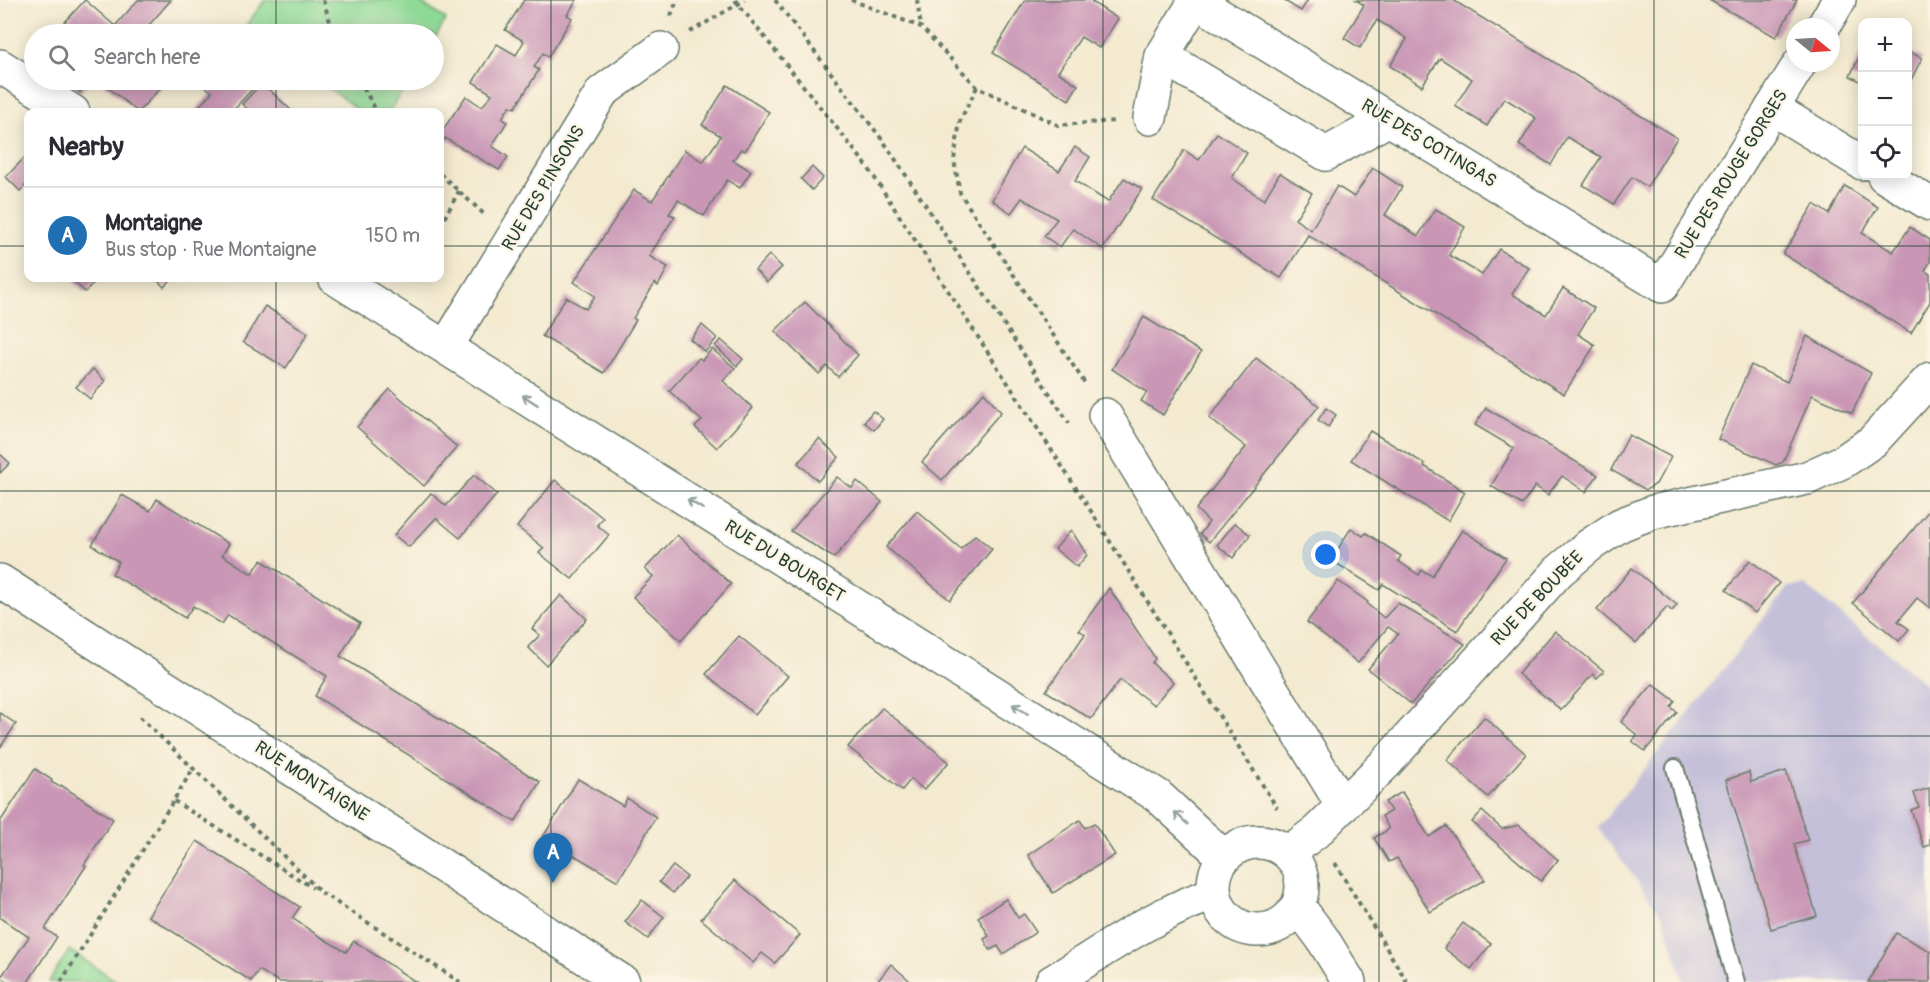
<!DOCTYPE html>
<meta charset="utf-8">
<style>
:root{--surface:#fff;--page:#f7f7f7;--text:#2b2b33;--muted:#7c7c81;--line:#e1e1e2;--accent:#1f6fb2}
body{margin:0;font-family:Pangolin,sans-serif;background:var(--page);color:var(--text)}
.controls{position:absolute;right:18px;top:18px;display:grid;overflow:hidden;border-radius:12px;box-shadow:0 3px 15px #0003}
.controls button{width:54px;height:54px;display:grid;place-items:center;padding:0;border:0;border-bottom:2px solid var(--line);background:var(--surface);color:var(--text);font:30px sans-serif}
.compass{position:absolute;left:1786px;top:18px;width:54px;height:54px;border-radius:50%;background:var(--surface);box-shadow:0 3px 15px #0003;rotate:108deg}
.you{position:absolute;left:1326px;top:555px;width:21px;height:21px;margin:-15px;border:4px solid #fff;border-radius:50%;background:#1a73e8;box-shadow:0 0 0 9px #1a73e833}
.badge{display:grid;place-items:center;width:39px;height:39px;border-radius:50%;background:var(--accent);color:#fff;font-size:20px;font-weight:700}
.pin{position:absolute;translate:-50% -50px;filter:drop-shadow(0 2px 3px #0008)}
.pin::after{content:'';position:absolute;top:32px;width:21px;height:18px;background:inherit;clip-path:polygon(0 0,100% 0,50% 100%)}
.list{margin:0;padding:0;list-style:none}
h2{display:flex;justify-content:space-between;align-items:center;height:78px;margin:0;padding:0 24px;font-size:26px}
h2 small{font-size:20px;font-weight:400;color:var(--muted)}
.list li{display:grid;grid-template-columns:39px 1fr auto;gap:18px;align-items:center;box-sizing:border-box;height:96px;padding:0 24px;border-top:2px solid var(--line)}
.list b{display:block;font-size:22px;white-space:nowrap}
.list p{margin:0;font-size:20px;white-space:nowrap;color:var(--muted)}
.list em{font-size:20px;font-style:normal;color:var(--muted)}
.icon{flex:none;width:33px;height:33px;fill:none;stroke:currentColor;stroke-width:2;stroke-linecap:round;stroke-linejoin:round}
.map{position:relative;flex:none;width:1930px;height:982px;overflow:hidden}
.search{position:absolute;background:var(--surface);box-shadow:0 3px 15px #0003;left:24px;top:24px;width:420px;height:66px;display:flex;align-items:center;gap:15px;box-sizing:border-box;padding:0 21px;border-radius:33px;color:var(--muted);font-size:22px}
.panel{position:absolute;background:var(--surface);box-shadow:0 3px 15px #0003;left:24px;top:108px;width:420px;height:174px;border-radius:12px}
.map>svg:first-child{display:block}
.industrial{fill:#c5c0da}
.green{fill:#8ed996;stroke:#568b65;stroke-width:1.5}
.building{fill:#c996b5}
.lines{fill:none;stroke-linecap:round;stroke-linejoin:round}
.lane-casing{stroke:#697a6b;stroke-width:20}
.street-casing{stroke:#697a6b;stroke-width:36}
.secondary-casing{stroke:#697a6b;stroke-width:36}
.path{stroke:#697a6b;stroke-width:4;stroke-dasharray:4.5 4.5;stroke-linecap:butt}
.lane{stroke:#fff;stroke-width:16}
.street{stroke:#fff;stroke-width:33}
.secondary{stroke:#fff;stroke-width:33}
.oneway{stroke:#8f9e9a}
.grid{fill:none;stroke:#1f3d34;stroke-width:1.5;stroke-opacity:0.55}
.labels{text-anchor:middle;stroke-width:4.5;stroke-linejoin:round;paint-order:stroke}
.street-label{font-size:18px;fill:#1f3d34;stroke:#fcf5e5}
</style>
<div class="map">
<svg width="1930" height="982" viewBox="0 0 1930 982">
<rect width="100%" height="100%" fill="#fcf5e5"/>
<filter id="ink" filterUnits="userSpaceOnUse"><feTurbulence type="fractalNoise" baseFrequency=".0167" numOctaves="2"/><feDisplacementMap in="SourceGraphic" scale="12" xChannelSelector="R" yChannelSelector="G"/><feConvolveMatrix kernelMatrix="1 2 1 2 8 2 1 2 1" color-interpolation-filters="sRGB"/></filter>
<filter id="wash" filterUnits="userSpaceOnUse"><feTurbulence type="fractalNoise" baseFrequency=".008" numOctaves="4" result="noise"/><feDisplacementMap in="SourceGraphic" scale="24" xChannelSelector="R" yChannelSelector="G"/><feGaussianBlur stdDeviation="1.35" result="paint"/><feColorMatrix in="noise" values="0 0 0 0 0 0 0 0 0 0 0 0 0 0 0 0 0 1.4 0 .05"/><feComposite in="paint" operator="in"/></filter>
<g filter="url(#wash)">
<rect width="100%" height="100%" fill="#f3ead0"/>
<!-- industrial -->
<path class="industrial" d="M1805,585L1930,688V982H1684L1663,917L1598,828L1788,587Z"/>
<!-- green -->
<g class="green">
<path d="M265,0H416L446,19L434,40V34H260L247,24Z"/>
<path d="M318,80H409L389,112H361Z"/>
<path d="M69,950L118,982H49Z"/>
</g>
<g id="blocks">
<!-- building -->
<g class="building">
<path d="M85,0L115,26L138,0H171L141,34H54Z"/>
<path d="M524,0H577L567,15L572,18L548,57L543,53L534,67L539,70L515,108L510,106L502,118L507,122L492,146L508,157L499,170L445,138L440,147V134L466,96L482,107L492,94L473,82L497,44L516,55L524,41L505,30Z"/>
<path d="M1025,0H1093L1092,2L1118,19L1099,48L1081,37L1058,72L1078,85L1069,100L993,53Z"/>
<path d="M1283,0H1308L1301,11Z"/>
<path d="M1356,0H1453L1677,138L1647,187L1632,177L1614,204L1583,185L1601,157L1567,137L1551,165L1519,145L1536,118L1519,107L1504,98L1487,126L1455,106L1472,79L1440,58L1422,86L1390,66L1407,39L1392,29L1377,20L1360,48L1344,38L1364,5Z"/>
<path d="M1709,0H1797L1776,37Z"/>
<path d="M1862,51V82L1850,76Z"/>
<path d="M1908,51L1922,58L1908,86Z"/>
<path d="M34,57V69L28,64Z"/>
<path d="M64,80H91L80,93Z"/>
<path d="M99,80H168L138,112Z"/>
<path d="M198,80H261L231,112H194L212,92Z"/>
<path d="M262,83L293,112H251L242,104Z"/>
<path d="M727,85L769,112L745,151L741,149L733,160L751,171L740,188L727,180L704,216L678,200L669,214L675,216L649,256L668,267L658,286L655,283L633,318L636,320L604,373L542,336L566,297L586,309L595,296L574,282L634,190L652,201L685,150L703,162L721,136L702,125Z"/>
<path d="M1217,133L1247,153L1232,178L1264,200L1280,173L1312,193L1295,219L1311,230L1337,186L1354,197L1373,168L1402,187L1385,215L1402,226L1418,236L1436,209L1465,227L1449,255L1482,275L1499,249L1513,258L1529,268L1512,294L1546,315L1563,288L1594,308L1578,334L1595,345L1564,394L1308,235L1281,278L1153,200L1184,150L1199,160Z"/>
<path d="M1075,147L1090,157L1075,181L1108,202L1124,178L1142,189L1103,249L1073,229L1060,247L1044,236L1057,219L1022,198L1011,213L992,200L1022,148L1059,171Z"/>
<path d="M28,154V186L27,184L20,191L6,177Z"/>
<path d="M812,167L823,178L812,190L801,179Z"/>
<path d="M1845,186L1878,207L1862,233L1893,252L1910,227L1930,240V262L1925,271L1930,274V302L1911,333L1783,254L1814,204L1829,214Z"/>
<path d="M769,255L782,267L767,282L755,270Z"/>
<path d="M70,278H99L85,292Z"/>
<path d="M155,278H173L164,287Z"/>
<path d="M805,302L858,355L838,377L827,366L819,374L775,331Z"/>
<path d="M265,306L308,333L286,368L243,342Z"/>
<path d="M1144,317L1201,352L1163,415L1141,401L1147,392L1112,369Z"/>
<path d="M702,325L717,338L705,352L690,339Z"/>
<path d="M1807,336L1871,373L1852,413L1812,395L1783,462L1776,465L1718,439L1751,365L1787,382Z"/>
<path d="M721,340L743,359L737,366L715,346Z"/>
<path d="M712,349L735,368L723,381L753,408L717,448L695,427L702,421L669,391L699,358L702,360Z"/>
<path d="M1256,358L1319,406L1209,542L1200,534L1209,522L1196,509L1246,447L1209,418Z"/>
<path d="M93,369L105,381L90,399L76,387Z"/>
<path d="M390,389L457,447L424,486L357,427Z"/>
<path d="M984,392L1001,412L942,480L922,462Z"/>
<path d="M1326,408L1336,415L1328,427L1318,420Z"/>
<path d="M1486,408L1598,475L1586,492L1562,476L1548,495L1535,486L1522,505L1491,486L1514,448L1475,425Z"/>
<path d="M873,411L883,419L874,430L864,422Z"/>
<path d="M1370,431L1425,464L1424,466L1465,492L1448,521L1351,460Z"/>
<path d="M1629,435L1671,457L1656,484L1646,490L1611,470Z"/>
<path d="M819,439L839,457L818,481L798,463Z"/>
<path d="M0,454L10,463L0,473Z"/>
<path d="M474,475L497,494L460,538L436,518L409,547L394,535L431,493L446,506Z"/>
<path d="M837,477L852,488L857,481L882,502L834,558L791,531Z"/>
<path d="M555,480L603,518L597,525L609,535L572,579L539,553L544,548L517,527Z"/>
<path d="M122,495L150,511L157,499L229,544L222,555L252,574L261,560L360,623L340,656L540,782L515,822L315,696L327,676L228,615L222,624L193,606L185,618L112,574L119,562L92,545Z"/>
<path d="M1930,509V608L1917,598L1898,621L1909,629L1899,641L1853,603Z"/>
<path d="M917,511L961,549L975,535L992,549L950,600L886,547Z"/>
<path d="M1235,523L1250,535L1233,558L1217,545Z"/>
<path d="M1351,528L1363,536L1366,533L1401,556L1398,561L1419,575L1422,570L1432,576L1462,530L1506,558L1457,631L1383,584L1379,590L1331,560Z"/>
<path d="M1071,530L1087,555L1077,567L1055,549Z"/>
<path d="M677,535L731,584L681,641L633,597L653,576L645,569Z"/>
<path d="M1750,560L1779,583L1755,613L1726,590Z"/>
<path d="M1632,568L1677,605L1672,611L1667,607L1636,643L1597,610Z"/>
<path d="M1338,581L1368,602L1367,604L1384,618L1398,603L1465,644L1411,704L1368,669L1398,634L1388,627L1358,663L1307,622Z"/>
<path d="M1109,588L1155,658L1152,663L1173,682L1154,705L1120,680L1091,719L1046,691L1085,634L1079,630Z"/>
<path d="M561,595L587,619L546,665L528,647L540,635L532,629Z"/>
<path d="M1555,631L1604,671L1597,678L1593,674L1561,710L1518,674Z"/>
<path d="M739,636L788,676L755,715L706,674Z"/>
<path d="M1653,684L1675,701L1671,707L1677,712L1645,751L1632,741L1637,735L1621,722Z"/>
<path d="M882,708L949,762L924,790L911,779L902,790L848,747Z"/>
<path d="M0,713L16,724L0,748Z"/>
<path d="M1484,717L1526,754L1488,797L1447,760Z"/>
<path d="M35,769L52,780L51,782L60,787L61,785L113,819L84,865L86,866L45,929L57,937L28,982H8L1,977L29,937L0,918V822Z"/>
<path d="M1786,771L1808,840L1794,844L1817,916L1771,929L1726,780L1749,772L1751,782Z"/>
<path d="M578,779L623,806L627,798L656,817L618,881L543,837Z"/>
<path d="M1929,788L1930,845L1924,847L1911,810L1919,807L1914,793Z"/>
<path d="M1402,792L1429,837L1446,826L1485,880L1430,912L1397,858L1389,862L1374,838L1389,829L1382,816L1391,811L1385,802Z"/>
<path d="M1482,811L1502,829L1519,825L1558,860L1541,881L1472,822Z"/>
<path d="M1080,820L1085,828L1094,823L1115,855L1053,893L1028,855Z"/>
<path d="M197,841L300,907L292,918L319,936L346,952L354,941L416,982H279L259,970L251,981L148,916Z"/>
<path d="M673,866L687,877L673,893L659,882Z"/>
<path d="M735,880L800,935L775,963L762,953L753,963L701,919Z"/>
<path d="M1006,899L1018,918L1024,914L1036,932L1003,954L998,946L990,950L984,939L989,936L978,917Z"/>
<path d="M642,900L664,917L648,939L625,922Z"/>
<path d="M1463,923L1491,944L1471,969L1444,948Z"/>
<path d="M1896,933L1930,951V982H1868Z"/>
<path d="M891,964L909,980L907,982H877Z"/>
</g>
</g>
</g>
<g filter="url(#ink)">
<use href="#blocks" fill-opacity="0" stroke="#697a6b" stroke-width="1.5"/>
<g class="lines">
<defs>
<path id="lane" d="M1675,768L1736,982"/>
<g id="street">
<path d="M1196,1L1662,286L1800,63"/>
<path d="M1823,27L1839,0"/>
<path d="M1162,56L1326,154L1389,119"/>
<path d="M0,66L73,112"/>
<path d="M1772,108L1862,163"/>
<path d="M1150,118L1162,56L1196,0"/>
<path d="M1884,176L1930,204"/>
<path d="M335,278L1158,796L1224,857"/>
<path d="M446,347L602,92L661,49"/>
<path d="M1105,415L1343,806"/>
<path d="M0,581L623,982"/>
<path d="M1288,853L1317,831L1386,763L1559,571L1590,545L1620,525L1653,512L1807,478L1844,461L1873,441L1930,379"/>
</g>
<g id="secondary">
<circle cx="1258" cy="886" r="44"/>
<path d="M1298,906L1322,938L1349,982"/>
<path d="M1052,982C1102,952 1158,911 1214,894"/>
</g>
</defs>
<!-- lane casing -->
<use href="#lane" class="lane-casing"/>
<!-- street casing -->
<use href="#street" class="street-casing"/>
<!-- secondary casing -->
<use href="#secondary" class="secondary-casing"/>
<!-- path -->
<g class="path">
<path d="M323,0L334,34"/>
<path d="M735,0L867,166L1089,508L1277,808"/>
<path d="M775,0L884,142L1069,423"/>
<path d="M851,0L921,27L977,87L1058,125L1116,121"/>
<path d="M917,0L921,27"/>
<path d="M671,16L677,0"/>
<path d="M690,32L745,0"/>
<path d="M359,80L377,112"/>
<path d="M977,87L960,121L954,160L960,193L1086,385"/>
<path d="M440,174L485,215"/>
<path d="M440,226L459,191"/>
<path d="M140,717L322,893L460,982"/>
<path d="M174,801L313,888"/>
<path d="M1335,863L1407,982"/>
<path d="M61,982L193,769"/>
</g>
<!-- lane -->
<use href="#lane" class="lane"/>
<!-- street -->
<use href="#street" class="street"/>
<!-- secondary -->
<use href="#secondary" class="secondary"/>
</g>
<!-- one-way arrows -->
<defs><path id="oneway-shaft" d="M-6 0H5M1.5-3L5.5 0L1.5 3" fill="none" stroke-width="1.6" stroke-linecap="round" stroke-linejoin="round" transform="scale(1.5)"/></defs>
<g class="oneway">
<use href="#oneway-shaft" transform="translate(530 400) rotate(-148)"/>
<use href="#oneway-shaft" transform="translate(695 504) rotate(-148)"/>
<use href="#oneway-shaft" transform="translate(1020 709) rotate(-148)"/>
<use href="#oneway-shaft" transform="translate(1181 818) rotate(-137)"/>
</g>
</g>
<!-- grid -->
<path class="grid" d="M276,0V34M551,0V982M827,0V982M1103,0V982M1379,0V982M1654,0V982M276,80V112M0,246H28M440,246H1930M276,278V982M0,491H1930M0,736H1930"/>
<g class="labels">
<!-- street labels -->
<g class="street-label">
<text transform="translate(1429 143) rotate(31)" y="6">RUE DES COTINGAS</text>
<text transform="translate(1731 174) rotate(-58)" y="6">RUE DES ROUGE GORGES</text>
<text transform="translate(543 188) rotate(-59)" y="6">RUE DES PINSONS</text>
<text transform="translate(785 561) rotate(32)" y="6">RUE DU BOURGET</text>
<text transform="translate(1537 598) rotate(-46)" y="6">RUE DE BOUBÉE</text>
<text transform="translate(312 781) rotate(33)" y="6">RUE MONTAIGNE</text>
</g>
</g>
</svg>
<div class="controls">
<button>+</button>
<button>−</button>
<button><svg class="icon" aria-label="locate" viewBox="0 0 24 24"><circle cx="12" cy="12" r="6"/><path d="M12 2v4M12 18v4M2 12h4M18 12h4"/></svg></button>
</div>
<svg class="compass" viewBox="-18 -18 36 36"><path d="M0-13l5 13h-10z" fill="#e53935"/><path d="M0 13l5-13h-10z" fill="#7c7c81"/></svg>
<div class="you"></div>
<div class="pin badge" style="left:553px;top:883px">A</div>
<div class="search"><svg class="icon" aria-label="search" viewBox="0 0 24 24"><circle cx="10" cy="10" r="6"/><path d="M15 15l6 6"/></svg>Search here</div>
<section class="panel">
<h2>Nearby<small></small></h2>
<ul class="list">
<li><span class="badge">A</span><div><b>Montaigne</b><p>Bus stop · Rue Montaigne</p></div><em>150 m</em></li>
</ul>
</section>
</div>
